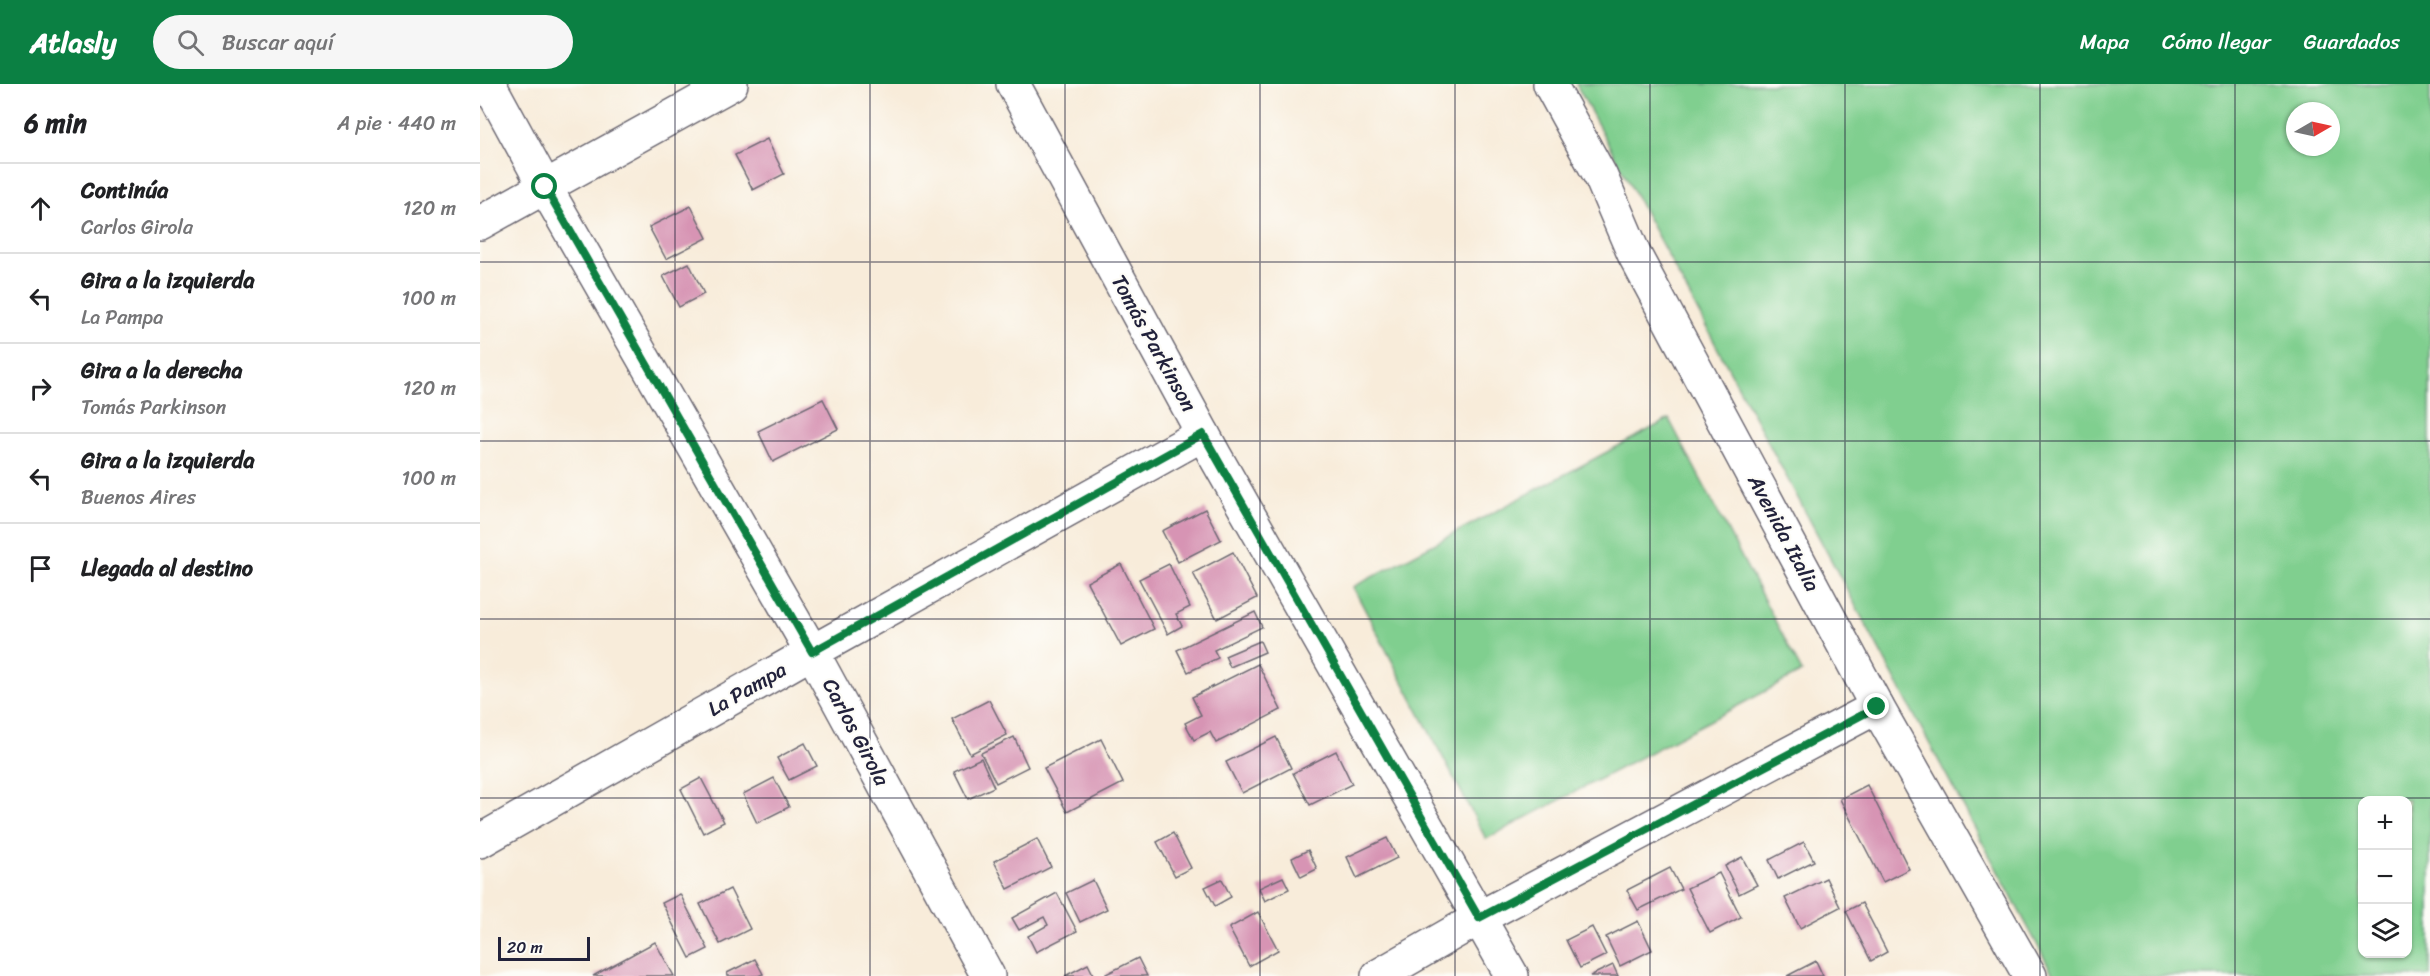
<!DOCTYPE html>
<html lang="es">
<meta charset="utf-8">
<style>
:root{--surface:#fff;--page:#f6f6f6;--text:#202124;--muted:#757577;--line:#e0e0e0;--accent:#0b8043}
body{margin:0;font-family:Sriracha,sans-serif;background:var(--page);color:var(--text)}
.controls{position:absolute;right:18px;bottom:18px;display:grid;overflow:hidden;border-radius:12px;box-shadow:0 2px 4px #0004}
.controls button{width:54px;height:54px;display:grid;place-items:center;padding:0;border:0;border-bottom:2px solid var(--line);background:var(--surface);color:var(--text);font:30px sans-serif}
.compass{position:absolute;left:1806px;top:18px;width:54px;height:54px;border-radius:50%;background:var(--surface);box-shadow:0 2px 4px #0004;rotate:81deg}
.scale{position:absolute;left:18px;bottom:15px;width:92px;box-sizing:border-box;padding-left:6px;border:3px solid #22223b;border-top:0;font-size:16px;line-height:21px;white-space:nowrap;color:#22223b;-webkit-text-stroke:4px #fdfcf7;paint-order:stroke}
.stop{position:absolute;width:18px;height:18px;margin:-14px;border:4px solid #0b8043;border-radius:50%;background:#fff}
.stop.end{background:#0b8043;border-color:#fff;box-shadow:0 2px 6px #0008}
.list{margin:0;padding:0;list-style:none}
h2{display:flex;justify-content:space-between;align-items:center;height:78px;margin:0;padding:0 24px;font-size:26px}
h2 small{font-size:20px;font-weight:400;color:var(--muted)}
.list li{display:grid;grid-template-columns:39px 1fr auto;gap:18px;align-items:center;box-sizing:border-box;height:90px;padding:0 24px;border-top:2px solid var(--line)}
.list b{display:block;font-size:22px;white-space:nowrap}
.list p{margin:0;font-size:20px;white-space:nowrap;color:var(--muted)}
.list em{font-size:20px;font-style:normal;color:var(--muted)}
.icon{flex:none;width:33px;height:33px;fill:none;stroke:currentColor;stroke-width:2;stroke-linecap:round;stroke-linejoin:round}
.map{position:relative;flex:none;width:1950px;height:892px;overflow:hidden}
header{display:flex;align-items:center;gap:36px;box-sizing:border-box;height:84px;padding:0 30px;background:var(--accent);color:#fff}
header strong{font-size:28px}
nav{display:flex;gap:33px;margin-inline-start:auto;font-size:21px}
.search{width:420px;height:54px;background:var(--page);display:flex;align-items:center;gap:15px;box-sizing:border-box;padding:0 21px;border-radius:33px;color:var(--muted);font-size:22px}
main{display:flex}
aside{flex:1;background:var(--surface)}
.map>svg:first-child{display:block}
.green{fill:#80cf8f;stroke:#517865;stroke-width:1.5;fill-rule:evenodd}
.building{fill:#d794b4}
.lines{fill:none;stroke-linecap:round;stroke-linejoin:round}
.minor-casing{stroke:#6d6973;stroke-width:36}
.major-casing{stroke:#6d6973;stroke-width:36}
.minor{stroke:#fff;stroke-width:33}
.major{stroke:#fff;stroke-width:33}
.route{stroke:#0b8043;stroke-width:8}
.grid{fill:none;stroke:#22223b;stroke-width:1.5;stroke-opacity:0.55}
.labels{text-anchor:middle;stroke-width:4.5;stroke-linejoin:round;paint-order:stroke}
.street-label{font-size:21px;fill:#22223b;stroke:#fdfcf7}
</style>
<header>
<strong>Atlasly</strong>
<div class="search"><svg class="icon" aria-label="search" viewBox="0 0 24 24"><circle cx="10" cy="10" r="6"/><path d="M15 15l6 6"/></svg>Buscar aquí</div>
<nav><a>Mapa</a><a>Cómo llegar</a><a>Guardados</a></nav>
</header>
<main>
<aside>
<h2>6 min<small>A pie · 440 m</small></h2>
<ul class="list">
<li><svg class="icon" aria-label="ahead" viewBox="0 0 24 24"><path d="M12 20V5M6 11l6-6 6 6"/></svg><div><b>Continúa</b><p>Carlos Girola</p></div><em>120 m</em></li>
<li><svg class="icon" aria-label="left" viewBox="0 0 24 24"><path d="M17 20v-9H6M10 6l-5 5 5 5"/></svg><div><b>Gira a la izquierda</b><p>La Pampa</p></div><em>100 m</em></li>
<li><svg class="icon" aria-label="right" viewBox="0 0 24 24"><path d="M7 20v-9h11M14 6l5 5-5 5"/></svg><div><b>Gira a la derecha</b><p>Tomás Parkinson</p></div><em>120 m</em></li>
<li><svg class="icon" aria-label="left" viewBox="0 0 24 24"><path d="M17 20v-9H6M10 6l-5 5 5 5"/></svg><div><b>Gira a la izquierda</b><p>Buenos Aires</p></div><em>100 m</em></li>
<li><svg class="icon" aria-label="arrive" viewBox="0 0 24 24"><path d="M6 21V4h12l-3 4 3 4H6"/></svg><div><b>Llegada al destino</b></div></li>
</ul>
</aside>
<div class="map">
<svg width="1950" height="892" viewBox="0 0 1950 892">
<rect width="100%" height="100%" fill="#fdfcf7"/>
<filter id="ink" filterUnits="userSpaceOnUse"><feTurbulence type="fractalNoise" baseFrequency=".0167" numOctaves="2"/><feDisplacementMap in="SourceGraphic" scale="12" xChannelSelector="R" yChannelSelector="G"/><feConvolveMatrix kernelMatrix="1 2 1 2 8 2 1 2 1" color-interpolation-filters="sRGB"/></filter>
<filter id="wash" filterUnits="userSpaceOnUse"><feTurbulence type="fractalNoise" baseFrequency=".008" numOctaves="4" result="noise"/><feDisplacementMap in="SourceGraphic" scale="24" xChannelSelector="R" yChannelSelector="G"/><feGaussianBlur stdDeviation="1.35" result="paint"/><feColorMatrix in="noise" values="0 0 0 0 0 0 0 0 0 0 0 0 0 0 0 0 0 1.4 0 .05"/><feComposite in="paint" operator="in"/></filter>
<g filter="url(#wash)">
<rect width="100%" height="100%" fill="#f8ecda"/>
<!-- green -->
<g class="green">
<path d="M1096,0H1950V892H1574ZM1815,27H1851V63H1815ZM1882,716H1928V870H1882Z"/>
<path d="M1189,335L1322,588L1006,755L873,503Z"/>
</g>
<g id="blocks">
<!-- building -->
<g class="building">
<path d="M287,55L304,90L273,106L255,71Z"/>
<path d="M211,122L227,154L186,175L169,143Z"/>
<path d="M209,179L224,210L199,223L183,192Z"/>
<path d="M343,315L358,345L293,378L278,347Z"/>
<path d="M725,425L741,456L698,478L682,447Z"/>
<path d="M753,468L777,514L737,535L713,489Z"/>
<path d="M641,480L674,545L641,562L607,498Z"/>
<path d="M689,480L710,523L696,530L702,542L688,550L659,495Z"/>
<path d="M775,528L782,543L734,566L738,574L708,588L697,566Z"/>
<path d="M780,557L785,568L750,583L745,572Z"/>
<path d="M778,580L801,626L736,659L730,648L714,656L705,639L721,631L712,613Z"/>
<path d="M509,616L527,651L490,670L472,635Z"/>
<path d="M534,653L548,683L516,699L501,669Z"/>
<path d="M796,653L811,684L762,709L746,678Z"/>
<path d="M621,655L643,699L587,728L564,684Z"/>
<path d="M325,659L337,682L309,696L297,674Z"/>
<path d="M856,667L872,700L830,721L813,689Z"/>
<path d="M501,674L514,703L488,715L474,687Z"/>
<path d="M221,694L244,738L223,749L201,705Z"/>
<path d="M294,694L309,723L277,739L263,710Z"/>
<path d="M1387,701L1429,785L1403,798L1360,715Z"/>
<path d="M693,749L711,784L695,792L677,758Z"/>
<path d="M907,754L917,774L877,794L867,773Z"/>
<path d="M557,755L571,783L528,805L514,777Z"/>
<path d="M1324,758L1334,777L1298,795L1289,776Z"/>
<path d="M828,766L837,785L821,793L812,774Z"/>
<path d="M1262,773L1277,801L1259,810L1245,782Z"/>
<path d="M1190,784L1201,805L1158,826L1147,806Z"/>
<path d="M1239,789L1261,833L1230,849L1207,804Z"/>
<path d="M803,793L809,805L785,817L779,804Z"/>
<path d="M1346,794L1360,823L1320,844L1305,814Z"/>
<path d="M742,795L751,813L735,822L725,803Z"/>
<path d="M613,796L627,825L600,838L586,809Z"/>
<path d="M250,805L270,845L240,860L220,820Z"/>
<path d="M577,809L597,847L556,868L548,852L568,841L564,833L539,846L532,834Z"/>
<path d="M200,810L228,865L210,874L182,819Z"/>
<path d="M1382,819L1407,868L1391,877L1366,827Z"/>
<path d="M778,828L798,866L769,882L749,844Z"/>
<path d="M1158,837L1172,866L1140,882L1126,853Z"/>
<path d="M1112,843L1126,871L1100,884L1086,856Z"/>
<path d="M175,858L194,892H113Z"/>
<path d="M658,874L667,892H627L626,890Z"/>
<path d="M275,875L283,890L278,892H248L247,889Z"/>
<path d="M1336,877L1343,892H1307Z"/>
<path d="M608,880L614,892H585Z"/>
<path d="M1133,881L1138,892H1110Z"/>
</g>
</g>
</g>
<g filter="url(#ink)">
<use href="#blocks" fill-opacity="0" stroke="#6d6973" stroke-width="1.5"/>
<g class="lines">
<defs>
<g id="minor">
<path d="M9,0L65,103L332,568L508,892"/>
<path d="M533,0L735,372L1032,892"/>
<path d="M0,139L251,0"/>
<path d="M0,757L332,568L723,350"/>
<path d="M898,892L999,834L1397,623"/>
</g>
<path id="major" d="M1070,0L1121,93L1154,170L1397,623L1550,892"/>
</defs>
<!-- minor casing -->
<use href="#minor" class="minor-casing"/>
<!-- major casing -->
<use href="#major" class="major-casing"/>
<!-- minor -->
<use href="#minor" class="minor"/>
<!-- major -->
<use href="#major" class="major"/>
</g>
</g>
<g class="lines" filter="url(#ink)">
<!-- route -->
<path class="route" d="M65,103L332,568L723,350L999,834L1397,623"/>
</g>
<!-- grid -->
<path class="grid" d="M195,0V892M390,0V892M585,0V892M780,0V892M975,0V892M1170,0V892M1365,0V892M1560,0V892M1755,0V892M0,178H1950M0,357H1950M0,535H1950M0,714H1950"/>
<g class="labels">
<!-- street labels -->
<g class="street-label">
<text transform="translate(674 259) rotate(61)" y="7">Tomás Parkinson</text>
<text transform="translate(1304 449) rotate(62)" y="7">Avenida Italia</text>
<text transform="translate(267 605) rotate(-30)" y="7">La Pampa</text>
<text transform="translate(376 648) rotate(62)" y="7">Carlos Girola</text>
</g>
</g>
</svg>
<div class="controls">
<button>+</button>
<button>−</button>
<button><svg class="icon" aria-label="layers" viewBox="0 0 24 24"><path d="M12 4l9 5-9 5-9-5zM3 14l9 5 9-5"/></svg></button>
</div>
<svg class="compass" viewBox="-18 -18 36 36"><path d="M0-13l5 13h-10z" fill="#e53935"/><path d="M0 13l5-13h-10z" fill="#757577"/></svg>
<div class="scale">20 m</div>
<div class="stop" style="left:65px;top:103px"></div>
<div class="stop end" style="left:1397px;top:623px"></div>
</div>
</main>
